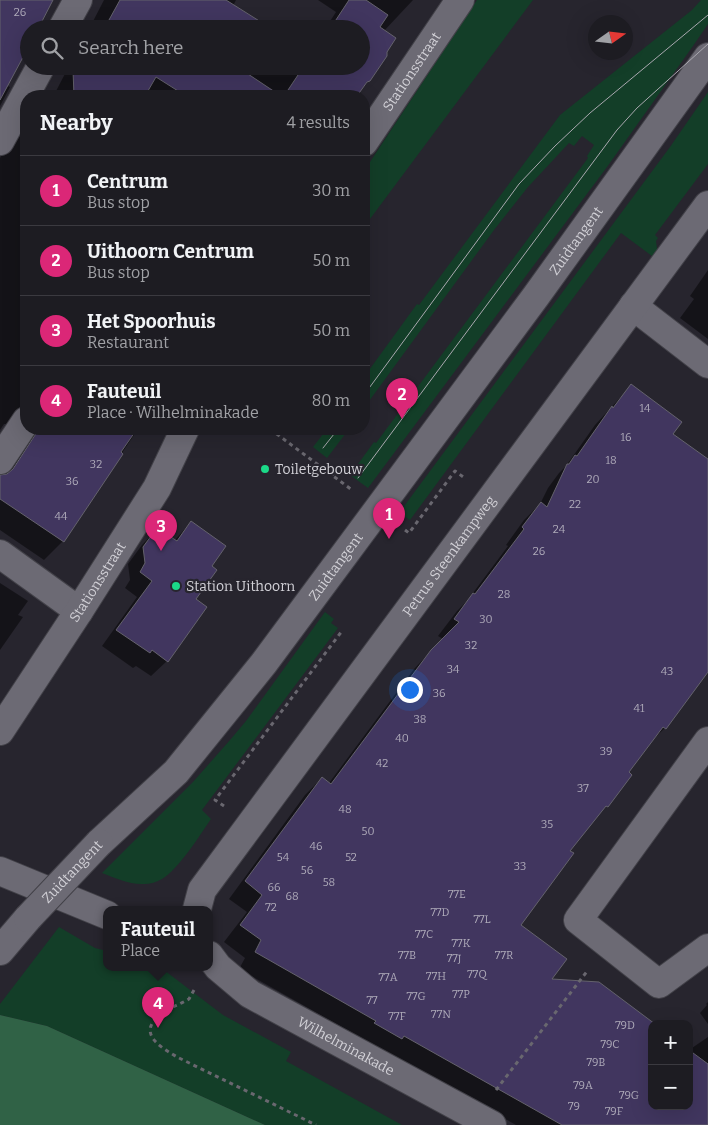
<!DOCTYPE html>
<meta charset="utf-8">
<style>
:root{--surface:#1d1c22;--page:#25252a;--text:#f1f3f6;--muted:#a0a1a5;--line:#3b3a40;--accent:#db2777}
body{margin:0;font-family:Bitter,serif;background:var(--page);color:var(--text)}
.controls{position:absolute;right:15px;bottom:15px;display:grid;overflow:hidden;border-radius:10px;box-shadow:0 5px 20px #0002}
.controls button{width:45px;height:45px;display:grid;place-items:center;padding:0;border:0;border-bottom:1px solid var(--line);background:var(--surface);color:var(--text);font:25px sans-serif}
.compass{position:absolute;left:588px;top:15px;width:45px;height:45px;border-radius:50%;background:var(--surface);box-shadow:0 5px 20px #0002;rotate:76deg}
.you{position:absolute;left:409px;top:689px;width:18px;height:18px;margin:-12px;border:4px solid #fff;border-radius:50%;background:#1a73e8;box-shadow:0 0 0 8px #1a73e833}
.badge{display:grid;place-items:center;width:32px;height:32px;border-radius:50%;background:var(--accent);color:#fff;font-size:16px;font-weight:700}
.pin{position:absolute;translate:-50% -41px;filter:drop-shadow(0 1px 2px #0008)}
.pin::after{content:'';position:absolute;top:26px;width:18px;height:15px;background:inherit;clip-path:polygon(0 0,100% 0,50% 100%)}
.popup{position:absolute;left:103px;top:906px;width:110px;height:65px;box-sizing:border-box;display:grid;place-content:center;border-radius:10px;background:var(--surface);filter:drop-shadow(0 1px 4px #0005);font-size:16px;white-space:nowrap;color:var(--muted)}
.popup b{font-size:19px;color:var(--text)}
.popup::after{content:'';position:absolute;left:50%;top:100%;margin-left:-10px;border:10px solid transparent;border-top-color:var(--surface)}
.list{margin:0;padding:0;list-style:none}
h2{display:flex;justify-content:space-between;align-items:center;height:65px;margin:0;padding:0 20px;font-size:21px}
h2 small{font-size:16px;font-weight:400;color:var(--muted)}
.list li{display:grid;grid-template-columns:32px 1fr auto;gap:15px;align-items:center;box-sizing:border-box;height:70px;padding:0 20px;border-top:1px solid var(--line)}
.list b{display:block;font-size:19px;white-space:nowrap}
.list p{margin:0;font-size:16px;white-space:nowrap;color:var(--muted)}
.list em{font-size:16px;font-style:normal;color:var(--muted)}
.icon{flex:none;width:28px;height:28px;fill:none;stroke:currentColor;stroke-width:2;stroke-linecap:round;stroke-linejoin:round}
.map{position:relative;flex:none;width:708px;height:1125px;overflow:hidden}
.search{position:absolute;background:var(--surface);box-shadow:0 5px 20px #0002;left:20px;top:20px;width:350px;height:55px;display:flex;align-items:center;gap:12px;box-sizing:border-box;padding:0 18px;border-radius:28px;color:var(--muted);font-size:19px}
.panel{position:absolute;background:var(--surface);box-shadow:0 5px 20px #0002;left:20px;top:90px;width:350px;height:345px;border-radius:20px}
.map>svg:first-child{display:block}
.green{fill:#133e28}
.water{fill:#306246}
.shadow{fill:#0007}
.building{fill:#41365f;stroke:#64626c}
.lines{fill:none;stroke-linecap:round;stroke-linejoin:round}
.minor-casing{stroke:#424148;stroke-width:30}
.path{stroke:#69676f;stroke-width:3;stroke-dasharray:4 4;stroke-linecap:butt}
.minor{stroke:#6c6a74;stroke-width:28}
.tram{stroke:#a9a8af;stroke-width:1}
.minor-bridge-casing{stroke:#424148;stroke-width:30;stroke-linecap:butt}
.minor-bridge{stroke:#6c6a74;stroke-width:28}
.poi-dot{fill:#1bd988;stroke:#27252e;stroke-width:2}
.labels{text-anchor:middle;stroke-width:4.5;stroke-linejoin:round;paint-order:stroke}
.number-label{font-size:11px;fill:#aeaab9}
.street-label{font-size:14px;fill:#d2d1d7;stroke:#27252e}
.poi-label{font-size:14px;fill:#d2d1d7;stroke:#27252e;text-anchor:start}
</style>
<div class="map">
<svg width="708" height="1125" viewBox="0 0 708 1125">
<rect width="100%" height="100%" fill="#27252e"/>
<!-- green -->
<g class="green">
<path d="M477,0H533L364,227V171Z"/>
<path d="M701,0H708V24L693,46L607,167L368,488L350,475L374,442L376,443L588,158L587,156L594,145L582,136L574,146L569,143L528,187L494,230L364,408V377L417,304L419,305L560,115L692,10Z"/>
<path d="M708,92V164L655,235L658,238L656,241L658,256L656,259L621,233L410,520L399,513L670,147Z"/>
<path d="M327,429H349L327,458L313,447Z"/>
<path d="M325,612L334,619L331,623L338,628L202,810L211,819C200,835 178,870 162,879C157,882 150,884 144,884C130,885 115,878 102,873L193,782L230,740L246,721Z"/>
<path d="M59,927L95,948L107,951V967H160L223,1015L291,1052L286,1061L402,1125H265L47,1026L0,1015V1004Z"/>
</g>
<!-- water -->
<path class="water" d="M0,1015L47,1026L265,1125H0Z"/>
<!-- shadow -->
<g class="shadow">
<path d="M0,0H43L29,29L6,85L10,87L0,106Z"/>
<path d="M104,0H236L233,6L270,29H89Z"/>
<path d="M318,0H413L384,31L369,80L355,96H55V93L69,66H361V29H325L336,12Z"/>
<path d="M26,117V429H138L63,541L44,560L0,530V480L21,449L16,426L7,424H4L0,430V158L21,122Z"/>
<path d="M708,270V339L680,318L694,299L690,296Z"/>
<path d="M631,386L672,434L708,460V665L665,728L648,744L627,772L630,775L569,851L519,925L550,980L652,1024V1106H689V1050L708,1037V1125H516L239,969L245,958L224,942L247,912L229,899L305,795L322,778L329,783L414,669L443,639L438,636L457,611L467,601L508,546L506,545L524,520L540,504L548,488L559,473L566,466L595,425Z"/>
<path d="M191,522L210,567L167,661L151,676L136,666L133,668L102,646L137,597L125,588L130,580L128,564L142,545L157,529L174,541Z"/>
<path d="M0,583L28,601L18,615L23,617L0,650Z"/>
<path d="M708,1002V1024L700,1013L707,1005L706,1004Z"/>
</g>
<!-- building -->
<g class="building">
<path d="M0,0H53L38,29H29V46L0,100Z"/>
<path d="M120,0H226L272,29H104Z"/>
<path d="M349,0H366L388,15L380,27L396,38L387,52V56L370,81L367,82L357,96H284L304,66H361V29H330Z"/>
<path d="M83,66H236L281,96H186L156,77L145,96H74L73,70Z"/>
<path d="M631,384L682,422L673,434L708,459V672L666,729L663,727L629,772L632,775L608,807L606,806L570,851L574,853L521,925L567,959L552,979L599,982L655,1024H652V1106H689V1050L708,1064V1125H562L404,1036L402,1039L374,1023L376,1021L255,952L261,940L240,925L262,895L245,881L322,777L331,784L431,650L459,622L454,619L473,593L475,594L524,529L522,527L541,502L547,507L567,464H569L575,455L577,456L612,406L613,408Z"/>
<path d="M39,429H137L121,452L123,454L64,542L0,499V475L7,474L13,469Z"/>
<path d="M191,521L226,546L212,566L217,570L196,599L207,607L168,662L152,650L150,653L116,630L152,581L140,572L145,563L143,547L157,528L177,541Z"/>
</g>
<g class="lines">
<defs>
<g id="minor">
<path d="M62,29L78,0"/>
<path d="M0,141L41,66"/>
<path id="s1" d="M364,142L460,0"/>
<path d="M633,306L708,364"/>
<path d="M0,460L26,421"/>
<path d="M0,554L79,611"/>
<path id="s2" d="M0,731L79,611L157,488L185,429"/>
<path d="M708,741L578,920L659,984L708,948"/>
<path id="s3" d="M99,843L176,772L264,663L536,296L708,57"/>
<path d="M0,871L107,915"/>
<path id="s4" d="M197,909L202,890L708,205"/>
<path d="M0,951L28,918"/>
<path id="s5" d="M209,955L218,967L250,994L492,1125"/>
</g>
</defs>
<!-- minor casing -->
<use href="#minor" class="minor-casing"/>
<!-- path -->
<g class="path">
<path d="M270,429L352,490"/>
<path d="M332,475L339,466"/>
<path d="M405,530L409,533L455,471L466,479"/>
<path d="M224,806L215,800L342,631"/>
<path d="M194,990L189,999C182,1003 175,1006 168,1009C161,1012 157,1017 153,1022C142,1038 166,1050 177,1057L316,1125"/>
<path d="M496,1090L588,970"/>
</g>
<!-- minor -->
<use href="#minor" class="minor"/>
<!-- tram -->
<g class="tram">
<path d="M364,395L519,184L555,146L590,113L708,15"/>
<path d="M323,448L338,429"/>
<path d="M358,478L617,130L637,108L708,44"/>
</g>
<defs>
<g id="minor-bridge">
<path id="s6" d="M28,918L99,843"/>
</g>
</defs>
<!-- minor-bridge casing -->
<use href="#minor-bridge" class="minor-bridge-casing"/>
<!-- minor-bridge -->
<use href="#minor-bridge" class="minor-bridge"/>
</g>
<!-- markers -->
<g class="poi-dot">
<circle cx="265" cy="469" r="5"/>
<circle cx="176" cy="586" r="5"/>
</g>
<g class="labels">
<!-- number labels -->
<g class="number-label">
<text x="20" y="16">26</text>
<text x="645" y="412">14</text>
<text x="626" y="441">16</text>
<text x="611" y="464">18</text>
<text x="96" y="468">32</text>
<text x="593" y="483">20</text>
<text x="72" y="485">36</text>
<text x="575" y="508">22</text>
<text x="61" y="520">44</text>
<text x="559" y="533">24</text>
<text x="539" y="555">26</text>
<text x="504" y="598">28</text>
<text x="486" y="623">30</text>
<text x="471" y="649">32</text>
<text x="453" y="673">34</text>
<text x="667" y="675">43</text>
<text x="439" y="697">36</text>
<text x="639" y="712">41</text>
<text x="420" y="723">38</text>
<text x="402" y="742">40</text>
<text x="606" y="755">39</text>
<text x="382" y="767">42</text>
<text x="583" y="792">37</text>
<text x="345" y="813">48</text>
<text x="547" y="828">35</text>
<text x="368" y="835">50</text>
<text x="316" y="850">46</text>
<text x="283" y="861">54</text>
<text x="351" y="861">52</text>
<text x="520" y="870">33</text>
<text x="307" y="874">56</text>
<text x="329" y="886">58</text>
<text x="274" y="891">66</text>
<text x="457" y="898">77E</text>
<text x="292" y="900">68</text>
<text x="271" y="911">72</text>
<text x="440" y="916">77D</text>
<text x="482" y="923">77L</text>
<text x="424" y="938">77C</text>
<text x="461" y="947">77K</text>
<text x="407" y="959">77B</text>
<text x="504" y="959">77R</text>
<text x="454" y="962">77J</text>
<text x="477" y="978">77Q</text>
<text x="436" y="980">77H</text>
<text x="388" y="981">77A</text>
<text x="461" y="998">77P</text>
<text x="416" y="1000">77G</text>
<text x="372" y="1004">77</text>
<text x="441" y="1018">77N</text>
<text x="397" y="1020">77F</text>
<text x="625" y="1029">79D</text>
<text x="610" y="1048">79C</text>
<text x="596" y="1066">79B</text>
<text x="583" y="1089">79A</text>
<text x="629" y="1099">79G</text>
<text x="574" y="1110">79</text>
<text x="614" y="1115">79F</text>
</g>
<!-- street labels -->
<g class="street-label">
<text dy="5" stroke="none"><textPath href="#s1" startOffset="85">Stationsstraat</textPath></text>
<text dy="5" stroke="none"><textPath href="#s3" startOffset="770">Zuidtangent</textPath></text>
<text dy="5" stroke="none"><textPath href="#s4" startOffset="435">Petrus Steenkampweg</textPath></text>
<text dy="5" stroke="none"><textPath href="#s3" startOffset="365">Zuidtangent</textPath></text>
<text dy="5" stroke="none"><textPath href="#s2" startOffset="178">Stationsstraat</textPath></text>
<text dy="5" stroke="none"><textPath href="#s6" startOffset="64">Zuidtangent</textPath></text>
<text dy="5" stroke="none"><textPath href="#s5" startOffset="166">Wilhelminakade</textPath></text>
</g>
<!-- poi labels -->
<g class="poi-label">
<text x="275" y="474">Toiletgebouw</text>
<text x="186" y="591">Station Uithoorn</text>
</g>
</g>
</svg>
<div class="controls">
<button>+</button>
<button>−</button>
</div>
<svg class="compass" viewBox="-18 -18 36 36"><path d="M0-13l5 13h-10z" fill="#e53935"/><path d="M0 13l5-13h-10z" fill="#a0a1a5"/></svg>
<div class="you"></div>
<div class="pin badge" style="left:389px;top:539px">1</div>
<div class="pin badge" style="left:402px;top:419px">2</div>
<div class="pin badge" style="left:161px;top:551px">3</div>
<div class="pin badge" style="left:158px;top:1028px">4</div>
<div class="popup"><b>Fauteuil</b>Place</div>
<div class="search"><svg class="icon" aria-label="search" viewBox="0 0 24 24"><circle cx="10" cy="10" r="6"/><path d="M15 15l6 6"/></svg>Search here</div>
<section class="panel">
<h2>Nearby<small>4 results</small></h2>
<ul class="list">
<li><span class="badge">1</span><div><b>Centrum</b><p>Bus stop</p></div><em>30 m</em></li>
<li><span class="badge">2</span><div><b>Uithoorn Centrum</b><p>Bus stop</p></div><em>50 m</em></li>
<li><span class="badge">3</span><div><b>Het Spoorhuis</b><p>Restaurant</p></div><em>50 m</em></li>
<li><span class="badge">4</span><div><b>Fauteuil</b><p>Place · Wilhelminakade</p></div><em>80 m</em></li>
</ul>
</section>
</div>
